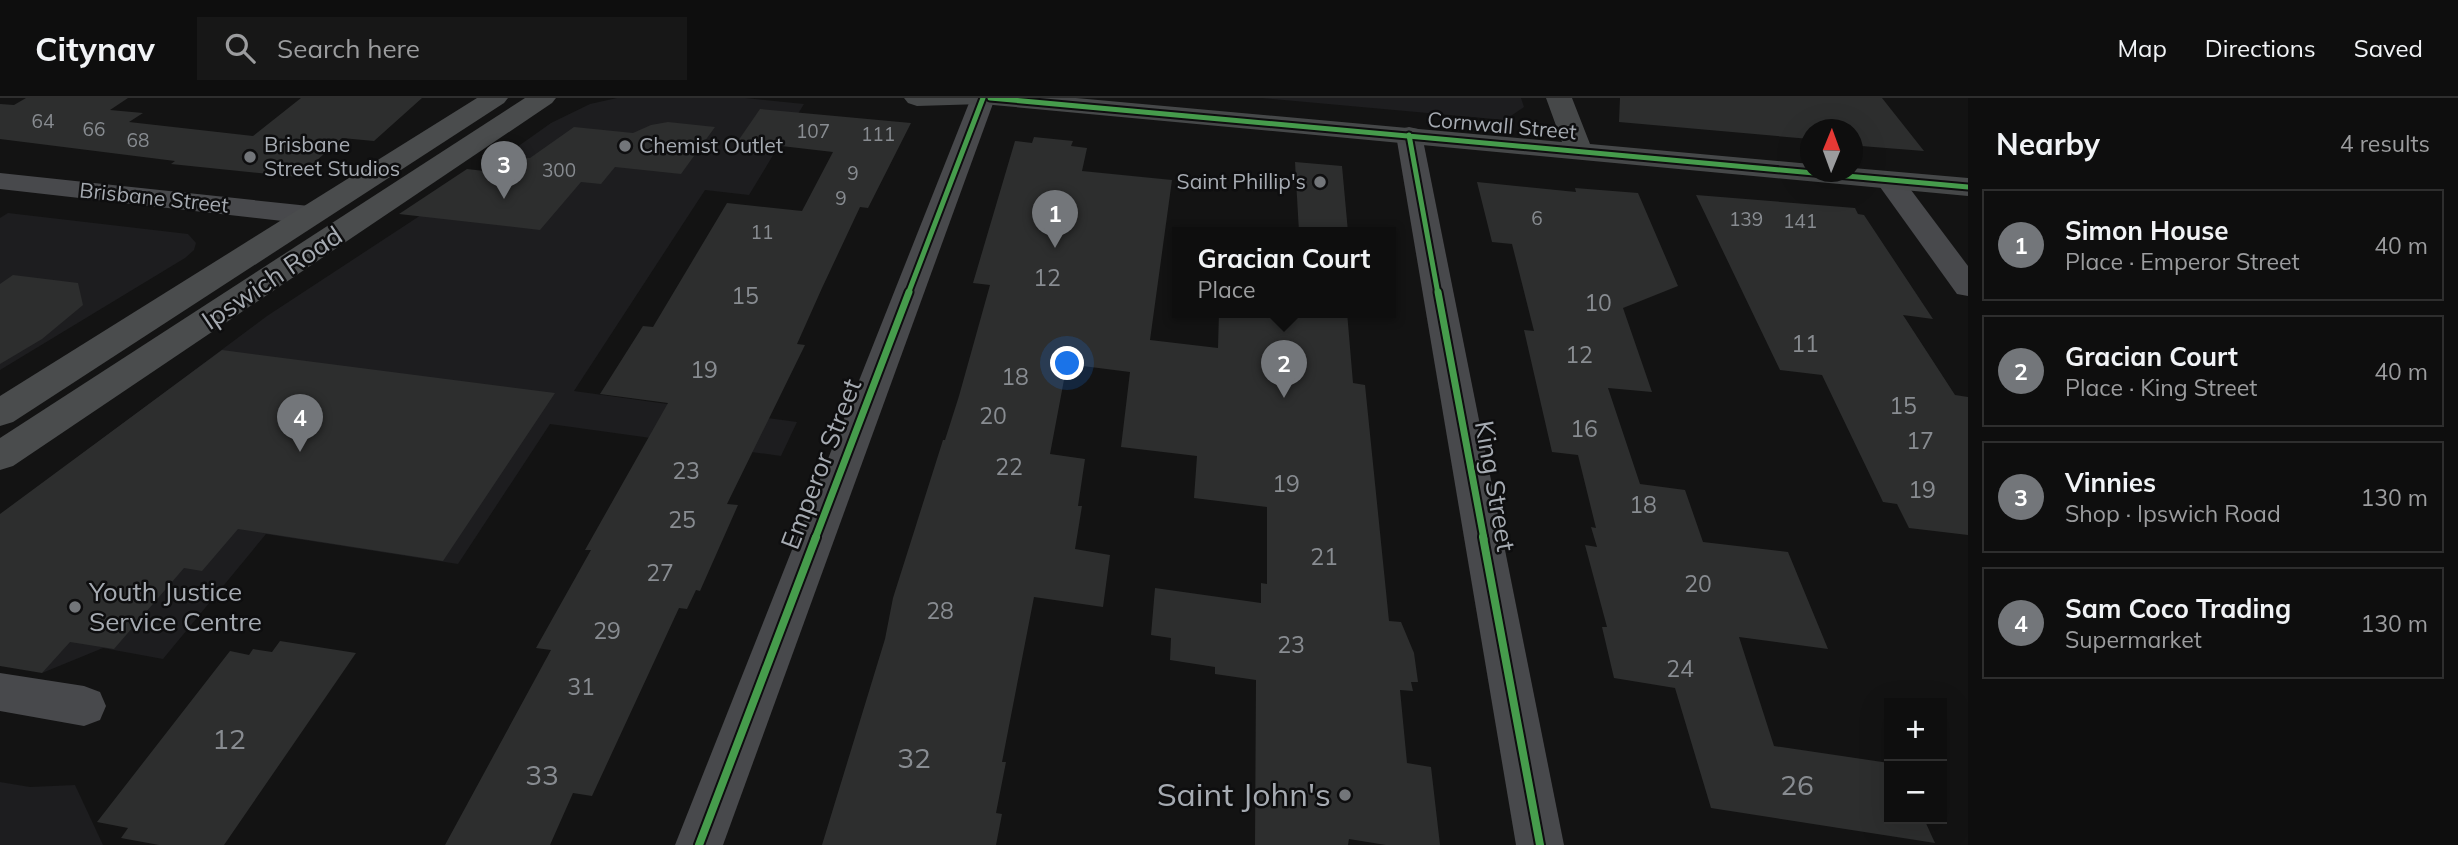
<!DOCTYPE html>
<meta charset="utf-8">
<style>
:root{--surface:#0e0e0e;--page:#171717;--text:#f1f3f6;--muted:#9b9c9e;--line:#2e2e2e;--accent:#73767a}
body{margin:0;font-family:Mulish,sans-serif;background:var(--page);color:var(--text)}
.controls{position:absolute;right:21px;bottom:21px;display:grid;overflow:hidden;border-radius:0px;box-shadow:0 7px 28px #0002}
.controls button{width:63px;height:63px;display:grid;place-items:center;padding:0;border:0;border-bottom:2px solid var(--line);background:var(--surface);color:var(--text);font:35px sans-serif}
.compass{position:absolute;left:1800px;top:21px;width:63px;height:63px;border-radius:50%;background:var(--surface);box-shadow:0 7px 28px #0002;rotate:1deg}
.you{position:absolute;left:1068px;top:266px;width:24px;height:24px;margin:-18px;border:5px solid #fff;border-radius:50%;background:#1a73e8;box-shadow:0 0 0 10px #1a73e833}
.badge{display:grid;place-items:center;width:46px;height:46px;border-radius:50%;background:var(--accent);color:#fff;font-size:23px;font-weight:700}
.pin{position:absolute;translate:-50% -58px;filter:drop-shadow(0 2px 4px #0008)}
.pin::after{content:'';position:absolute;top:37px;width:24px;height:21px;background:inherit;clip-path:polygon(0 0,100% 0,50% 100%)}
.popup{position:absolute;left:1172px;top:129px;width:224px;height:91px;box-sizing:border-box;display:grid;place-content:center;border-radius:0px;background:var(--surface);filter:drop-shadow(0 2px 5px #0005);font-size:23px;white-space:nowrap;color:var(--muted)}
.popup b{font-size:26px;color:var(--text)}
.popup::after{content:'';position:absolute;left:50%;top:100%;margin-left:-14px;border:14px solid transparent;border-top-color:var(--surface)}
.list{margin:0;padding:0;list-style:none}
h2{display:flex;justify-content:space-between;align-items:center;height:91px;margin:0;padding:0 28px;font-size:30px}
h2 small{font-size:23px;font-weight:400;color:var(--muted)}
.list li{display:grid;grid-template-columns:46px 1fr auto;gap:21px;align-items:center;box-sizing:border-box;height:112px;margin:0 14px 14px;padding:0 14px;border:2px solid var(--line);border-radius:0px}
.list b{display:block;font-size:26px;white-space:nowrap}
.list p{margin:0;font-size:23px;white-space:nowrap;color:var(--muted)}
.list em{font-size:23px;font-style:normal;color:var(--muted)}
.icon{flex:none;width:38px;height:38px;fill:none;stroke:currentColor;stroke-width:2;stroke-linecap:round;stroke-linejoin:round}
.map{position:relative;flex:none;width:1968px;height:747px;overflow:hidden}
header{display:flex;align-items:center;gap:42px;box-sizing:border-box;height:98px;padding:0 35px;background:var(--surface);border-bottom:2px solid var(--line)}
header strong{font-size:33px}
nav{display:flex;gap:38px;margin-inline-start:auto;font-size:24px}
.search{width:490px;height:63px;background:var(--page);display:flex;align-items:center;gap:18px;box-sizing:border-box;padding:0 24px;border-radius:0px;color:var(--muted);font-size:26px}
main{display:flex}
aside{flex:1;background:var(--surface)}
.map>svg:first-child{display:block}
.built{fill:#1d1d1f}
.building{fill:#2d2e2e}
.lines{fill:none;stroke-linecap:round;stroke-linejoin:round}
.street{fill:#48494c;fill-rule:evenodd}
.secondary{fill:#464849;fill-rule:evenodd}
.highway{fill:#4a4c4d;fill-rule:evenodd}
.cycleway-far2-casing{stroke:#0e0e0f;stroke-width:9}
.cycleway-far1-casing{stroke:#0e0e0f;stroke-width:11}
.cycleway-casing{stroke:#0e0e0f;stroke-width:12}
.cycleway-far2{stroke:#469c4c;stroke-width:5}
.cycleway-far1{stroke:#469c4c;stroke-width:7}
.cycleway{stroke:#469c4c;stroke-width:8}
.poi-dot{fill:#73767a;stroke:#0e0e0f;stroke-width:2.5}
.labels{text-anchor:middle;stroke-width:5;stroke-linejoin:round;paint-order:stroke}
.far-number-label{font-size:19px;fill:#888c91}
.far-street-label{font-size:21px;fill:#a6abb2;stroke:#0e0e0f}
.far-poi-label{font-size:21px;fill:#a6abb2;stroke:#0e0e0f;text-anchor:start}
.number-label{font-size:23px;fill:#888c91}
.street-label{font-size:26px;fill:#a6abb2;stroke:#0e0e0f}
.poi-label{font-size:26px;fill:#a6abb2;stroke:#0e0e0f;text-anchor:start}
.near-number-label{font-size:28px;fill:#888c91}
.near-poi-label{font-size:32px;fill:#a6abb2;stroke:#0e0e0f;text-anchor:end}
</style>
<header>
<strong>Citynav</strong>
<div class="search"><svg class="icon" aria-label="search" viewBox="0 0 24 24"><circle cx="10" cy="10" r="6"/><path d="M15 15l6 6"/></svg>Search here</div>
<nav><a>Map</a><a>Directions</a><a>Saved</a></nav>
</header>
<main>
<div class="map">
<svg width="1968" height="747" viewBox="0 0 1968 747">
<rect width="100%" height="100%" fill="#131313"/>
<!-- built -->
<g class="built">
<path d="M617,0H745L804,6L749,97L705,92L574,293L797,324L781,358L550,326L458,466L266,436L163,561L103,550L42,575L24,399L267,218L418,119L551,25L590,6Z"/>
<path d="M1262,0H1521L1524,9L1505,22Z"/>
<path d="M8,115L188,136L196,145L194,152L185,160L0,272V120Z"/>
<path d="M0,684L30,689L75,687L103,747H0Z"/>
</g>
<!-- building -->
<g class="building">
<path d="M26,0H128L110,12L143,15L129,24L253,38L301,0H422L374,43L342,40L298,79L171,66L175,63L0,41V6L14,7Z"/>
<path d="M1620,0H1882L1924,53L1861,48L1852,45V32H1810V41L1619,24Z"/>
<path d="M760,11L911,25L868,110L860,109L822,190L797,246L805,247L727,406L738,407L700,493L696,492L687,511L679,510L592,698L573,695L550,747H445L551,552L536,550L591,452H585L668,305L600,296L643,228L653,229L727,105L802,113L833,54L738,43Z"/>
<path d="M668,24L715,29L681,76L615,69L601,86L581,84L540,132L399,116L467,71L502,75L517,59L530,60L574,29L633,35L651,27Z"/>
<path d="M1034,39L1073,43L1071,48L1087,50L1082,73L1172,82L1150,242L1218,250L1219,214H1347L1353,285L1365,287L1389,523L1401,524L1414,555L1418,584H1411L1413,593L1400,592L1407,665L1431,669L1440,747H1386L1349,741L1348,747H1255L1256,582L1215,576V569L1170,562L1171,540L1151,537L1155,490L1261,505V485L1267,486V409L1194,400L1197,358L1121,349L1130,274L1067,266L1050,356L1085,361L1078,408H1082L1075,451L1110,457L1103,509L1034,499L1002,664H1006L996,715L1002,716L996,747H822L885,541L893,500L943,342H945L959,298L990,187L973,185L1015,43L1032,45Z"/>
<path d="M1295,64L1342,68L1348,134H1299Z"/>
<path d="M1477,84L1576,94L1575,90L1638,95L1678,188L1623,210L1652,294L1608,290L1640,386L1685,392L1703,444L1788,454L1828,551L1739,539L1774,648L1889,665V721H1924L1935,745L1711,710L1675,590L1614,580L1602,529H1607L1585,447L1597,449L1591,429L1596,430L1578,357L1552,354L1524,232L1534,233L1512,146L1492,144Z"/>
<path d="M1696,97L1855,110L1858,116L1864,117L1933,221L1903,217L1955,297L1968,299V437L1909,430L1897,406L1883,404L1822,277L1780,272Z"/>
<path d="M13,177L78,185L83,207L42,241L0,266V186Z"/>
<path d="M222,252L555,295L443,463L238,431L202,473L184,470L114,551L70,544L42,575L0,568V416Z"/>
<path d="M280,543L356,555L224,747H159L121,740L128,730L97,724L230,553L249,557L253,551L272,554Z"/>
</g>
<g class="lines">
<!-- street -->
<g class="street">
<path d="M971,0H995L723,747H675Z"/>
<path d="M1409,29L1418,31L1422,37L1564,747H1516L1396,37L1400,31Z"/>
<path d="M1889,74L1899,76L1968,168V198L1957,196L1875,82L1879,76Z"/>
<path d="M0,75L309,108L319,111L323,117L319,123L309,126L0,91Z"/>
<path d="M0,575L84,588L100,594L106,608L100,622L84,628L0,613Z"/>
</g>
<!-- secondary -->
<path class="secondary" d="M904,0H1076L1562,44L1546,0H1572L1590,46L1811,66V74H1853V70L1968,80V98L982,6L917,8L908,5Z"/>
<!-- highway -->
<g class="highway">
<path d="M477,0H508L504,5L13,324L0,328V298Z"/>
<path d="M525,0H556L552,5L13,368L0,372V340Z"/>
</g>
<defs>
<g id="cycleway-far2">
<path d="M990,0L1968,89"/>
<path d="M1409,37L1438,196"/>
<path d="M908,196L983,0"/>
</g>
<g id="cycleway-far1">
<path d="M1438,194L1484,441"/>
<path d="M815,441L909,194"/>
</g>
<g id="cycleway">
<path d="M1483,439L1540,747"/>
<path d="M699,747L816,439"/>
</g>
</defs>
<!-- cycleway-far2 casing -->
<use href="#cycleway-far2" class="cycleway-far2-casing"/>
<!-- cycleway-far1 casing -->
<use href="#cycleway-far1" class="cycleway-far1-casing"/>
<!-- cycleway casing -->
<use href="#cycleway" class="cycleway-casing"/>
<!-- cycleway-far2 -->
<use href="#cycleway-far2" class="cycleway-far2"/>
<!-- cycleway-far1 -->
<use href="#cycleway-far1" class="cycleway-far1"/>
<!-- cycleway -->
<use href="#cycleway" class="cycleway"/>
</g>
<!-- markers -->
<g class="poi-dot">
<circle cx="625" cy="48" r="7"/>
<circle cx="250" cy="59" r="7"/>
<circle cx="1320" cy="84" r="7"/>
<circle cx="75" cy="509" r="7"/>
<circle cx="1345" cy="697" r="7"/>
</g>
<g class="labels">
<!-- far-number labels -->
<g class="far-number-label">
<text x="43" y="30">64</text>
<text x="94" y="38">66</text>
<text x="813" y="40">107</text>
<text x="878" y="43">111</text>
<text x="138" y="49">68</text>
<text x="559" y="79">300</text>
<text x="853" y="82">9</text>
<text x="841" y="107">9</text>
<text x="1537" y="127">6</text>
<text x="1746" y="128">139</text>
<text x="1800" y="130">141</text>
<text x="762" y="141">11</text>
</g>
<!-- far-street labels -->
<g class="far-street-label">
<text transform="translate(1502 28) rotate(5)" y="7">Cornwall Street</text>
<text transform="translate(154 100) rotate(6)" y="7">Brisbane Street</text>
</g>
<!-- far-poi labels -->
<g class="far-poi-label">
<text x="264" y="54">Brisbane<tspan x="264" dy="24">Street Studios</tspan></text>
<text x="639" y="55">Chemist Outlet</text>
<text x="1306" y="91" text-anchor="end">Saint Phillip's</text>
</g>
<!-- number labels -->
<g class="number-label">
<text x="1047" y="188">12</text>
<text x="745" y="206">15</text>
<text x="1598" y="213">10</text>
<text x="1805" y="254">11</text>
<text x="1579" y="265">12</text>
<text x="704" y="280">19</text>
<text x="1015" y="287">18</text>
<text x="1903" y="316">15</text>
<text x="993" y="326">20</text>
<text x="1584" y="339">16</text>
<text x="1920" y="351">17</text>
<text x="1009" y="377">22</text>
<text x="686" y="381">23</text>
<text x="1286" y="394">19</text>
<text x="1922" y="400">19</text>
<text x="1643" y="415">18</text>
<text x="682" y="430">25</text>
<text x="1324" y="467">21</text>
<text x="660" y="483">27</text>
<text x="1698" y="494">20</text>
<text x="940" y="521">28</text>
<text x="607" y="541">29</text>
<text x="1291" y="555">23</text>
<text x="1680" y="579">24</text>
<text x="581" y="597">31</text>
</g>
<!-- street labels -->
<g class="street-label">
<text transform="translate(272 180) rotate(-34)" y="9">Ipswich Road</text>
<text transform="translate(821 366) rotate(-69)" y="9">Emperor Street</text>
<text transform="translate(1495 388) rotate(80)" y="9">King Street</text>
</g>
<!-- poi labels -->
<g class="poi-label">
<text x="89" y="503">Youth Justice<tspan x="89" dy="30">Service Centre</tspan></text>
</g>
<!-- near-number labels -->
<g class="near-number-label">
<text x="229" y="651">12</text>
<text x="914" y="670">32</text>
<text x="542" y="687">33</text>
<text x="1797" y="697">26</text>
</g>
<!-- near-poi labels -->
<g class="near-poi-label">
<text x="1331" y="708">Saint John's</text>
</g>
</g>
</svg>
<div class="controls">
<button>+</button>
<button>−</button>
</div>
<svg class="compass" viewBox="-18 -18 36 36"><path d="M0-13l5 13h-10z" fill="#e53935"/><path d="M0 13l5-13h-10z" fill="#9b9c9e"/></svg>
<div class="you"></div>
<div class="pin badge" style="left:1055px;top:150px">1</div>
<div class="pin badge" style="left:1284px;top:300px">2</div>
<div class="popup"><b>Gracian Court</b>Place</div>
<div class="pin badge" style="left:504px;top:101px">3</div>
<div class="pin badge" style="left:300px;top:354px">4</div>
</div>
<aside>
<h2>Nearby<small>4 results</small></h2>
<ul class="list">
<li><span class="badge">1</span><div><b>Simon House</b><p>Place · Emperor Street</p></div><em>40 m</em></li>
<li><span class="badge">2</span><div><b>Gracian Court</b><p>Place · King Street</p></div><em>40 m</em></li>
<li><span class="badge">3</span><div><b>Vinnies</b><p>Shop · Ipswich Road</p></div><em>130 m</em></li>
<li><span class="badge">4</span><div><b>Sam Coco Trading</b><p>Supermarket</p></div><em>130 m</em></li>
</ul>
</aside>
</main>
